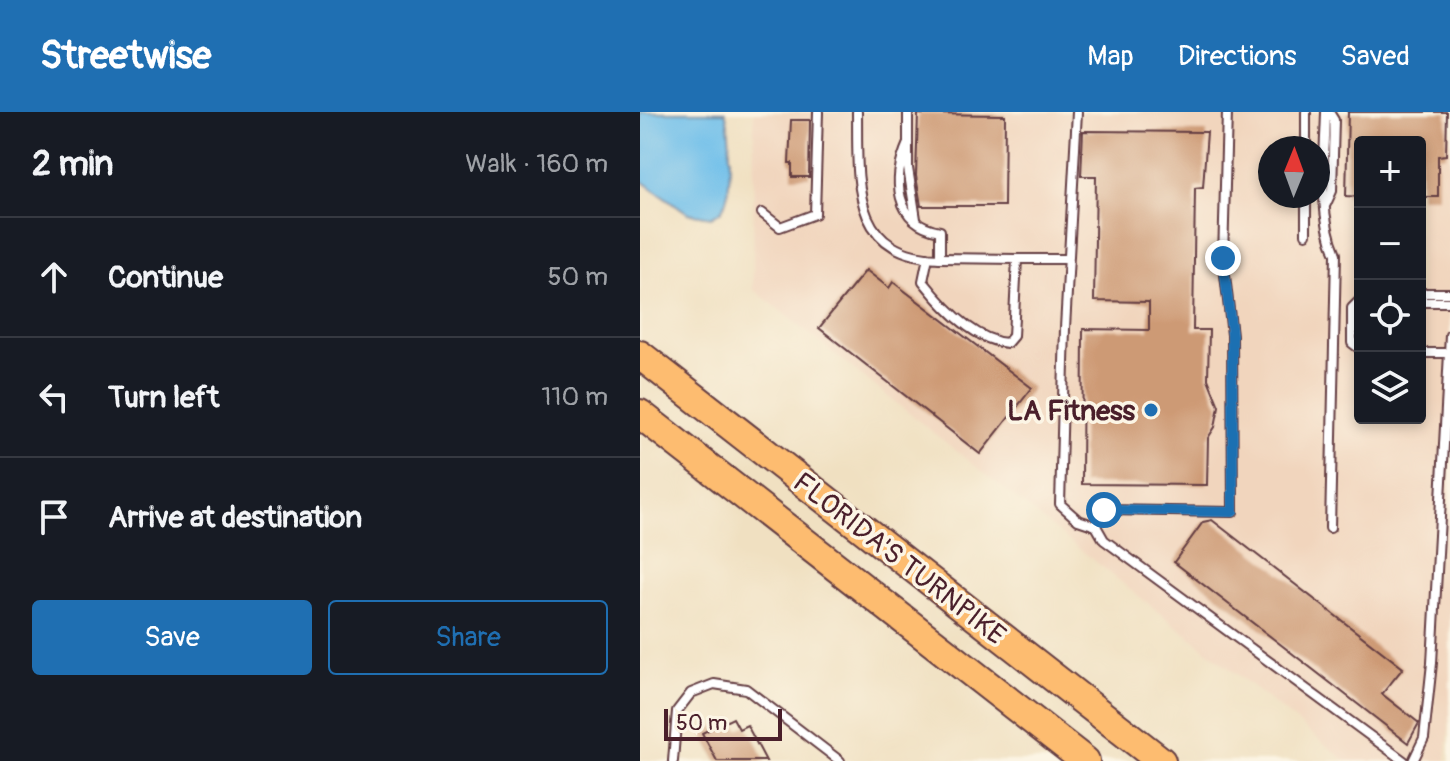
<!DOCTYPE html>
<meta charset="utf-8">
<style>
:root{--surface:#171b24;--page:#20242c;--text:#f1f3f6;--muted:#9ea1a6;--line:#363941;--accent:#1f6fb2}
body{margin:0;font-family:Pangolin,sans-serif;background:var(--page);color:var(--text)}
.controls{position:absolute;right:24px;top:24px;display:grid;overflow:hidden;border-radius:8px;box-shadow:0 4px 12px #0003}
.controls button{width:72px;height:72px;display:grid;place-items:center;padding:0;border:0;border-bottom:2px solid var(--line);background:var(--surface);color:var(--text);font:40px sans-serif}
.compass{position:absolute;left:618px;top:24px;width:72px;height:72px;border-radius:50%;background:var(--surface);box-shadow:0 4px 12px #0003;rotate:1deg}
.scale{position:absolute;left:24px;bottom:20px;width:118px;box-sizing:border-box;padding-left:8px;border:4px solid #4a1f2b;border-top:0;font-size:22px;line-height:28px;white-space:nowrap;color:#4a1f2b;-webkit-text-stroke:6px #fcf5e5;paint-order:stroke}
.stop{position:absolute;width:24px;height:24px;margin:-18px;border:6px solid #1f6fb2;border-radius:50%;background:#fff}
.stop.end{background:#1f6fb2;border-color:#fff;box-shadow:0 2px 8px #0008}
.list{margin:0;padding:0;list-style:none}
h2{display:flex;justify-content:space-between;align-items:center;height:104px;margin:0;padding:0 32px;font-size:34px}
h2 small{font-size:26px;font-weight:400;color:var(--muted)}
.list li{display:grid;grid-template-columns:52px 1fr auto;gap:24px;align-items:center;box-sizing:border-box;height:120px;padding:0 32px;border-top:2px solid var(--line)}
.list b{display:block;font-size:30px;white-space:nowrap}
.list em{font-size:26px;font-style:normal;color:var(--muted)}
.actions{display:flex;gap:16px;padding:24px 32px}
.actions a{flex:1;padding:18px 0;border:2px solid var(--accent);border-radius:8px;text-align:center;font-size:28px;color:var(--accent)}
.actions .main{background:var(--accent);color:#fff}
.icon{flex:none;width:44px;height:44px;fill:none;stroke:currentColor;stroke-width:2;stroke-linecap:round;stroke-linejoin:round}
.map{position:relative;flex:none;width:810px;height:649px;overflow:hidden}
header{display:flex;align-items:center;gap:48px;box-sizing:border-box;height:112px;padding:0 40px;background:var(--accent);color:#fff}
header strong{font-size:38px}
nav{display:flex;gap:44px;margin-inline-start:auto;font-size:28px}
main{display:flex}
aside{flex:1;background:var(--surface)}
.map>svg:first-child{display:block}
.built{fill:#f1d5bd;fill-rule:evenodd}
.water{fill:#6fbfea;stroke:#5c6f8a;stroke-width:2}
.building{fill:#cd9a75}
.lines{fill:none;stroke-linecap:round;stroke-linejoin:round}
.service-casing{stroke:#633c42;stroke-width:12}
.motorway-casing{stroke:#633c42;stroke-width:32}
.service{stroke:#fff;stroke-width:8}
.motorway{stroke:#fdbc70;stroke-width:28}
.route{stroke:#1f6fb2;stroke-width:10}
.poi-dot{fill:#1f6fb2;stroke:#fcf5e5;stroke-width:3}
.labels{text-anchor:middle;stroke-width:7;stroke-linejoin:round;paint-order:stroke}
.poi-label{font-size:28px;font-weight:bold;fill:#4a1f2b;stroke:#fcf5e5;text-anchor:end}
.street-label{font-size:28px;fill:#4a1f2b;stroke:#fcf5e5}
</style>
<header>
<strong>Streetwise</strong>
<nav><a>Map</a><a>Directions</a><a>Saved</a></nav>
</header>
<main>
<aside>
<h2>2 min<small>Walk · 160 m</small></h2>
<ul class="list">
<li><svg class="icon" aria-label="ahead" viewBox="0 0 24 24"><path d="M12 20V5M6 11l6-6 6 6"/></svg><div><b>Continue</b></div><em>50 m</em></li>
<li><svg class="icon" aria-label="left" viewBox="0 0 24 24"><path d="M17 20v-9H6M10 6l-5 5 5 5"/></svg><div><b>Turn left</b></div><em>110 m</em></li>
<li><svg class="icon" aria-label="arrive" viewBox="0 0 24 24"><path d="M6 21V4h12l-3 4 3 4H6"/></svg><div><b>Arrive at destination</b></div></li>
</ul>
<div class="actions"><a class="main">Save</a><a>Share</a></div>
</aside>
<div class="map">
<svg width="810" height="649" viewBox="0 0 810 649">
<rect width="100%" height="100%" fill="#fcf5e5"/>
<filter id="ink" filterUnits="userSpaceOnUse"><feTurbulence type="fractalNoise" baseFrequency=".0125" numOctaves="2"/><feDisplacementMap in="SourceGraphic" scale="16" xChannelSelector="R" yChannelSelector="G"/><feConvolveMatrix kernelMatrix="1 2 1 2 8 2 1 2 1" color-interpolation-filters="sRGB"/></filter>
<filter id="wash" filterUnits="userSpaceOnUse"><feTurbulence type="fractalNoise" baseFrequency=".006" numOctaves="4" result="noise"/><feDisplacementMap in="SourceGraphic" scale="32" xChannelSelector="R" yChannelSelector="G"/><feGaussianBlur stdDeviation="1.8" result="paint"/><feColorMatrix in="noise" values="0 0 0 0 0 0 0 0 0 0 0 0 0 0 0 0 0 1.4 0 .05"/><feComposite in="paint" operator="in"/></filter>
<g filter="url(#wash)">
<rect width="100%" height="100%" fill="#f0e0c1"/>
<!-- built -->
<path class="built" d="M114,0H810V605L806,649H706L113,177ZM720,30H780V306H720ZM630,36H678V84H630Z"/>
<!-- water -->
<path class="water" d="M0,0H85C91,16 93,83 82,97C80,101 75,102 71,105L48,101L0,68Z"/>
<g id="blocks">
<!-- building -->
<g class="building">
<path d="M708,0H807L806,43L798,44V85H780V30H720V85L706,84Z"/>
<path d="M278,2L365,3L364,94H281L276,64Z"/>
<path d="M151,8H170L169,65H152V51H149Z"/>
<path d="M443,19L567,20L563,75L555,76L553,218H569L568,267L579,294L575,315L568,326L567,373L442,372L443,217L509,218V190L454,189L456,64H441Z"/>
<path d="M226,158L249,176L253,170L392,276L340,342L179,216Z"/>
<path d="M572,408L763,556L742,582L779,611L768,631L534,450L563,410Z"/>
<path d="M93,606L99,617L107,613L126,649H77L62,621Z"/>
</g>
</g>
</g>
<g filter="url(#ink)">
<use href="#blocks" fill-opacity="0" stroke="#633c42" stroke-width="2"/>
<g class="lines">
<defs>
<g id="service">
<path d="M217,0C218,67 209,144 300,146L377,147L373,224L367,231C335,229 302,193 283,169L288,145"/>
<path d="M268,0V56L276,107"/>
<path d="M437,0L425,216L420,392L438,408L456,414"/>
<path d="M587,0L583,146L592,223L593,400L464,398L456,414L464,428L764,649"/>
<path d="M686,0C685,47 677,98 696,142L690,416"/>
<path d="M268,31C252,67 254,111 300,119V146"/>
<path d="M666,36V0"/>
<path d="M686,92L692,79L694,8L689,0"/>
<path d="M122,101L140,115L175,102L178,0"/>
<path d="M666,122V84"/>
<path d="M377,147H428"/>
<path d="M780,181H810"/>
<path d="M720,188L712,196V231L720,237"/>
<path d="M780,190H810"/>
<path d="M780,241H809"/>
<path d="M33,649L37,599L51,581L74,572L106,577L200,649"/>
<path d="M773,649L784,626L792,551L810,223"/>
</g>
<g id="motorway">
<path d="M0,243L521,649"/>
<path d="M0,302L445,649"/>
</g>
</defs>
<!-- service casing -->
<use href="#service" class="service-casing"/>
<!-- motorway casing -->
<use href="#motorway" class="motorway-casing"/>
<!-- service -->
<use href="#service" class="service"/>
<!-- motorway -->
<use href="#motorway" class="motorway"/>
</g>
</g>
<g class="lines" filter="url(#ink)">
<!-- route -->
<path class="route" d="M464,398L593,400L592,223L583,146"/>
</g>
<!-- markers -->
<circle class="poi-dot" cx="511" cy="298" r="8"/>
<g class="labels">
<!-- poi labels -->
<g class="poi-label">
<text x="495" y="308">LA Fitness</text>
</g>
<!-- street labels -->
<g class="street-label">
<text transform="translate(260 446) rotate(38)" y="10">FLORIDA'S TURNPIKE</text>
</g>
</g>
</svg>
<div class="controls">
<button>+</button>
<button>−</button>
<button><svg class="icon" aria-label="locate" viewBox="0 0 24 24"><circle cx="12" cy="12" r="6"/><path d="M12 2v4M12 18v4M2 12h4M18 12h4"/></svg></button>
<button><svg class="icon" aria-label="layers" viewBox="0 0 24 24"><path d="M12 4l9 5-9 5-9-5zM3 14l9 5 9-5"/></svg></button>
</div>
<svg class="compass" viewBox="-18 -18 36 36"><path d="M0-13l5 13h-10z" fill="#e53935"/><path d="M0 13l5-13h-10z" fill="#9ea1a6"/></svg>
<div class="scale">50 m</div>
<div class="stop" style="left:464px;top:398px"></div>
<div class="stop end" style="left:583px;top:146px"></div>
</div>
</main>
